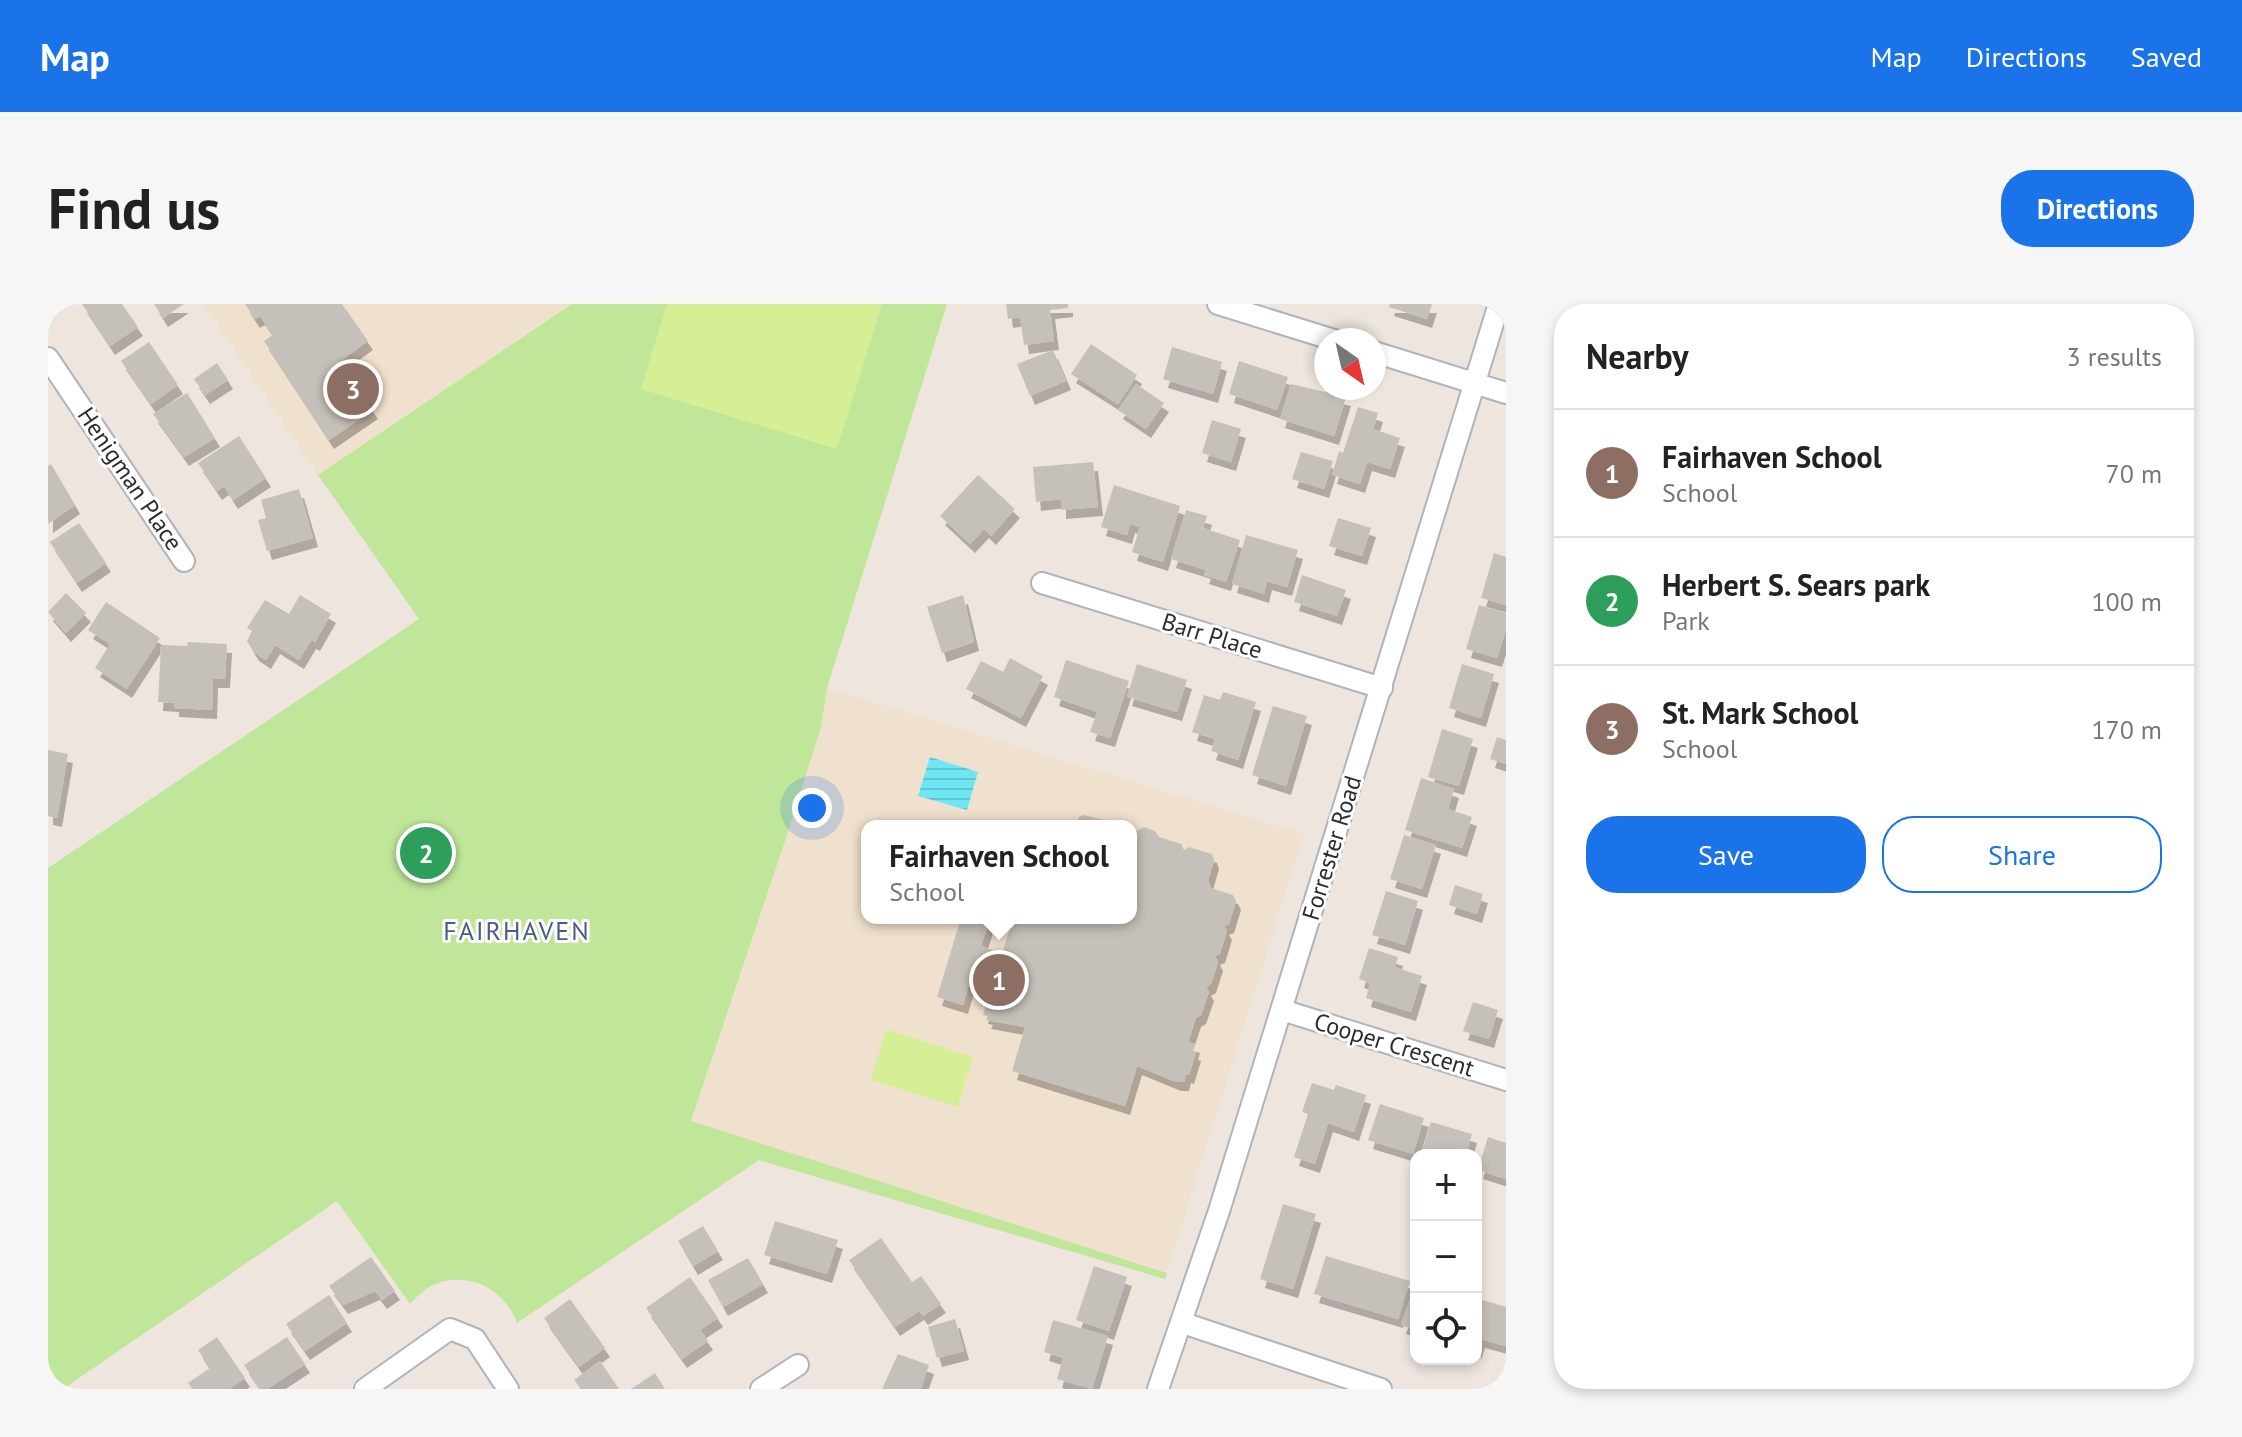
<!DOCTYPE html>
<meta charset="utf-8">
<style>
:root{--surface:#fff;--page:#f6f6f6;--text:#222;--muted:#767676;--line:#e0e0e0;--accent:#1a73e8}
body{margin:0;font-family:"PT Sans",sans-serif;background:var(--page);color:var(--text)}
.controls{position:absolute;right:24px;bottom:24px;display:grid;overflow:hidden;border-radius:16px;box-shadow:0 4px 12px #0003}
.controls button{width:72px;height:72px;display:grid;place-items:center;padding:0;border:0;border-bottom:2px solid var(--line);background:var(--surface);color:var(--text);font:40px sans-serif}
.compass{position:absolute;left:1266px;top:24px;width:72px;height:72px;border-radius:50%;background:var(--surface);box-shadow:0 4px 12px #0003;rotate:146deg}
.you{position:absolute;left:764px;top:504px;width:28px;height:28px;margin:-20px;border:6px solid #fff;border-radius:50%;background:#1a73e8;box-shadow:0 0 0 12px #1a73e833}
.badge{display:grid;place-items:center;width:52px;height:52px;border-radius:50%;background:var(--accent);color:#fff;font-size:26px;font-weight:700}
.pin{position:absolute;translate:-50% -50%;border:4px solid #fff;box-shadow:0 2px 8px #0006}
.popup{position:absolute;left:813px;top:516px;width:276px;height:104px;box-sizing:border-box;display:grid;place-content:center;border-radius:16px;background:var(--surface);filter:drop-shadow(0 2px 6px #0005);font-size:26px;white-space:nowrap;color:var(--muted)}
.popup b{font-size:30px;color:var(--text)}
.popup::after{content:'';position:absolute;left:50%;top:100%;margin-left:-16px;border:16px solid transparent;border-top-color:var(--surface)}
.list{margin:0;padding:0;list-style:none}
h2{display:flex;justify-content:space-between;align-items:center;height:104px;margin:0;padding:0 32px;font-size:34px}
h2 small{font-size:26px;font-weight:400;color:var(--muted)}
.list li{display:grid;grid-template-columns:52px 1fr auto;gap:24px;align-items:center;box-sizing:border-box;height:128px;padding:0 32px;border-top:2px solid var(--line)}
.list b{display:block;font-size:30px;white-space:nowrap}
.list p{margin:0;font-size:26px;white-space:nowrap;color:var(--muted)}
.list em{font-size:26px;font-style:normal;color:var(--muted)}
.actions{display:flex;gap:16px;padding:24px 32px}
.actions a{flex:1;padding:18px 0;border:2px solid var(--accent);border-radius:32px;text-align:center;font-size:28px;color:var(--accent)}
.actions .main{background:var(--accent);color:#fff}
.icon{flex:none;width:44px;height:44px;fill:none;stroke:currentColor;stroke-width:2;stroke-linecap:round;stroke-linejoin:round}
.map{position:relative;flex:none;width:1458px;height:1085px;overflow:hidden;border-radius:32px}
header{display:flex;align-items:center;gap:48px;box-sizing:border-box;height:112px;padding:0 40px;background:var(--accent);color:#fff}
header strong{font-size:38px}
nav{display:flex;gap:44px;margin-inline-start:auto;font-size:28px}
.intro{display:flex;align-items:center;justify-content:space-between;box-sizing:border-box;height:192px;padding:0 48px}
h1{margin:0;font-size:56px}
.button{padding:20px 36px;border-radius:32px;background:var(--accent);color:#fff;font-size:28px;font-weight:700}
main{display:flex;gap:48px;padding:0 48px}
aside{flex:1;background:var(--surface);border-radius:32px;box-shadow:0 4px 12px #0003}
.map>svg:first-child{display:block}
.education{fill:#f0e0ce;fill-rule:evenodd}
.grass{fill:#c0e799}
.pitch{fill:#d7ef94}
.water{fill:url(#water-rules)}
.building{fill:#c6c0ba;filter:url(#shadow)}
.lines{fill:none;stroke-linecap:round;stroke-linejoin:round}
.street-casing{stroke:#afb4bc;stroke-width:24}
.street{stroke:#fff;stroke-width:20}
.labels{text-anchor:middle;stroke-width:6;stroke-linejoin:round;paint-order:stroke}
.street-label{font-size:24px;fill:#2c2c2c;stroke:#fff}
.neighbourhood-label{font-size:26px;letter-spacing:2px;fill:#4a5c80;stroke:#fff}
</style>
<header>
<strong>Map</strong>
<nav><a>Map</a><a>Directions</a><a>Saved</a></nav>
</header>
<div class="intro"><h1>Find us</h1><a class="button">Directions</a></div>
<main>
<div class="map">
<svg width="1458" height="1085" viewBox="0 0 1458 1085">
<defs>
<pattern id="water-rules" width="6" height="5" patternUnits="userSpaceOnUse" patternTransform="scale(2)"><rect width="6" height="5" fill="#6ee6f4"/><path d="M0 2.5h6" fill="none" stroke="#5fc5d1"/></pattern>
<filter id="shadow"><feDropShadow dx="5" dy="9" stdDeviation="0" flood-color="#0004"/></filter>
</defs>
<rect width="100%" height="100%" fill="#eee5df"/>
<!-- education -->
<g class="education">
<path d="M156,0H524L270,171Z"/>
<path d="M779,384L1256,530L1119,969L643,818L738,534L773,423ZM819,522H1083V614H819Z"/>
</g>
<!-- grass -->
<path class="grass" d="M524,0H899L779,384L773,423L738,534L643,817L1119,969L1117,975L711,856L469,1019C456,985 423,967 387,980C378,983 369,993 362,1000L289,897L15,1085H0V564L371,315L270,171Z"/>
<!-- pitch -->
<g class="pitch">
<path d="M619,0H834L789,145L593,85Z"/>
<path d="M838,725L925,753L910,803L823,776Z"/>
</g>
<!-- water -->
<path class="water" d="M882,453L930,468L919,506L870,492Z"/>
<!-- building -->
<g class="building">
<path d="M34,0H74L90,23L62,42Z"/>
<path d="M106,0H136L115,14Z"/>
<path d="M197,0H294L320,37L291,58L325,106L281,136L216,37L225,31L212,12L207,15Z"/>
<path d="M958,0H1020V4L1002,6L1006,37L976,41L972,13L960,15Z"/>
<path d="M1342,0H1384L1379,15L1341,3Z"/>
<path d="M101,38L130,81L103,100L73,57Z"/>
<path d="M1043,40L1089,71L1070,100L1023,70Z"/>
<path d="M1124,43L1174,58L1165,90L1115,75Z"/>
<path d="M1005,46L1018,77L982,92L969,60Z"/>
<path d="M1191,57L1240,73L1229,106L1181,90Z"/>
<path d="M169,59L180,76L157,91L146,75Z"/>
<path d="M1088,80L1116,99L1098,125L1070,106Z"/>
<path d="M1243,80L1298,93L1286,132L1232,115Z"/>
<path d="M139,89L167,134L136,153L105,110Z"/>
<path d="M1310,103L1330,109L1325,125L1352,134L1342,165L1319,158L1312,180L1284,171L1291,147L1295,149Z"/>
<path d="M1164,116L1193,125L1183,158L1154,149Z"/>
<path d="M191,132L218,174L185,196L176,182L169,187L150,159Z"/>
<path d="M1253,148L1285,157L1276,185L1244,175Z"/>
<path d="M1045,158L1050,203L1013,206V195L988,198L985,163Z"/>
<path d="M3,160L27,201L0,220V162Z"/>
<path d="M930,171L967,205L943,232L936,225L922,240L892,212Z"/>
<path d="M1066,181L1132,202L1115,258L1084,248L1092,223L1082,220L1079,231L1053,223Z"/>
<path d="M251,185L265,234L219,247L210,216L218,214L213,196Z"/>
<path d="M1138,206L1159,212L1155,224L1192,236L1178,278L1156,271L1158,266L1123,255Z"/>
<path d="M1290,214L1323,224L1314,252L1281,242Z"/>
<path d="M31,219L58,259L29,279L2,238Z"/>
<path d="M1198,231L1250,246L1239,283L1219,277L1216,290L1184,280Z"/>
<path d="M1446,249L1458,253V301L1433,294Z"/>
<path d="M1254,271L1298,286L1289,312L1246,298Z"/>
<path d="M18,289L38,309L18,329L0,308Z"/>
<path d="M252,291L283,310L267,338L263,336L251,356L227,341L218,356L206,348L199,337L204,327L199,324L217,296L241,310Z"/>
<path d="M915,291L926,338L894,349L879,303Z"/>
<path d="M58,298L112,334L79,385L47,364L62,340L40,326Z"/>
<path d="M1431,301L1458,309V326L1449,354L1418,345Z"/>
<path d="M140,338L179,340L177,375H165L164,406L126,404V399L110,398L113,341L139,342Z"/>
<path d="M962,354L995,372L973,414L918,385L933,357L955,368Z"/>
<path d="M1018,356L1081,377L1062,434L1042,428L1049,408L1006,393Z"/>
<path d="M1089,360L1139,376L1129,408L1079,393Z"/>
<path d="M1414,360L1446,370L1433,414L1401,404Z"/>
<path d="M1175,388L1208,398L1190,456L1163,447L1167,435L1144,428L1156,391L1172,396Z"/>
<path d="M1225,402L1259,412L1238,482L1204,471Z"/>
<path d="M1394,425L1425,435L1411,482L1380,473Z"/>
<path d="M1449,433L1458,436V460L1442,455Z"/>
<path d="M0,446L20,450L9,514L0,512Z"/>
<path d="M1373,474L1406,485L1400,505L1424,513L1414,544L1357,526Z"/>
<path d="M1036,511L1059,517L1061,522H1028L1031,513Z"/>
<path d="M1096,523L1107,527L1111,533L1133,540L1136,546L1141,543L1164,550L1166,556L1160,577L1163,584L1185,591L1188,597L1181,620L1176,622L1179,627L1172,650L1167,652L1170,658L1163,680L1158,683L1161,688L1153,711L1148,714L1140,738L1147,740L1145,747L1148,748L1141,771L1138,770L1136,778H1128L1089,762L1077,802L964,767L977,723L938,716L940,712L935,711L945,678L923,673L915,701L889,693L913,614H942L933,642L954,650L965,614H1083V525L1089,527Z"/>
<path d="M1356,531L1388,541L1374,585L1342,575Z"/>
<path d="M1407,581L1435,590L1429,610L1401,601Z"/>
<path d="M1338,587L1370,597L1357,641L1324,631Z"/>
<path d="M1321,644L1350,653L1347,663L1374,672L1363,708L1318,694L1322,679L1311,675Z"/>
<path d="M1425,698L1450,706L1441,735L1415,727Z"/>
<path d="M1264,779L1286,786L1288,781L1318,791L1306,828L1280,819L1267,860L1246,853L1260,810L1254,808Z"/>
<path d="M1332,800L1376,814L1365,850L1320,836Z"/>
<path d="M1383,818L1424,830L1418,851L1373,850Z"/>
<path d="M1440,833L1458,839V875L1430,866Z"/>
<path d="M1235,900L1268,910L1245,985L1212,975Z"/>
<path d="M727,917L790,936L779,970L716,951Z"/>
<path d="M655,922L670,947L645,962L630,937Z"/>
<path d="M833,934L864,978L873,972L893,1000L875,1012L871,1007L847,1023L801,956Z"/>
<path d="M1278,952L1362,977L1350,1015L1266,990Z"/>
<path d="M323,953L347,987L334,996L327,987L295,1001L281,982Z"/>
<path d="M700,954L715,980L675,1003L660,976Z"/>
<path d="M1046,962L1079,973L1061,1027L1028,1016Z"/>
<path d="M642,973L670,1014L652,1026L660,1037L634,1055L598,1004Z"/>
<path d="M1368,978V1026L1353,1021Z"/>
<path d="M281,991L299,1019L257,1047L238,1020Z"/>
<path d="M1428,994L1458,1003V1042L1432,1035L1428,1047Z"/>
<path d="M522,995L557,1044L531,1063L496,1014Z"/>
<path d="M907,1015L916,1047L889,1054L880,1023Z"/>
<path d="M1005,1016L1060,1032L1044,1085L1009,1075L1015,1054L996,1048Z"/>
<path d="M169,1033L197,1074L181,1085H144L140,1079L162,1064L150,1046Z"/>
<path d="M239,1033L257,1060L219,1085H212L196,1061Z"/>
<path d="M850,1050L881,1061L873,1085H834Z"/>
<path d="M552,1057L571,1085H533L526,1076Z"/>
<path d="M607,1069L617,1085H583Z"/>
</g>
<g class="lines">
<defs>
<g id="street">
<path d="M1170,0L1286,36"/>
<path d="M1326,48L1458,89"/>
<path d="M0,54L136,257"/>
<path d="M994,279L1334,384"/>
<path d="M1234,706L1458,776"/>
<path d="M1135,1019L1333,1085"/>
<path d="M317,1085L402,1025L427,1035L460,1085"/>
<path d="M713,1085L750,1061"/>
<path d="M1110,1085L1171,907L1451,0"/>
</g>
</defs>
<!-- street casing -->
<use href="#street" class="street-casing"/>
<!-- street -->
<use href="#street" class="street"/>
</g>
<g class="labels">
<!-- street labels -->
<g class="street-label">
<text transform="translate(82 175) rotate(56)" y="8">Henigman Place</text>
<text transform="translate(1164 332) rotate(17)" y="8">Barr Place</text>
<text transform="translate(1284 544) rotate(-73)" y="8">Forrester Road</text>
<text transform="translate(1346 741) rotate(17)" y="8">Cooper Crescent</text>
</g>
<!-- neighbourhood labels -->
<g class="neighbourhood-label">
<text x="469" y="636">FAIRHAVEN</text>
</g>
</g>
</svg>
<div class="controls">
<button>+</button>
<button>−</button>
<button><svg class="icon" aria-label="locate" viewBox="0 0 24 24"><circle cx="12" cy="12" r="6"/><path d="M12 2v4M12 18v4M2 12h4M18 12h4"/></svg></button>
</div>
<svg class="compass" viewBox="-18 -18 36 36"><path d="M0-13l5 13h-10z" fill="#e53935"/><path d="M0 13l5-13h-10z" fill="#767676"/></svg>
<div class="you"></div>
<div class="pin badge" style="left:951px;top:676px;background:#8d6e63">1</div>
<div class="popup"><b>Fairhaven School</b>School</div>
<div class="pin badge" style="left:378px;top:549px;background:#2e9e5b">2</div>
<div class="pin badge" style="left:305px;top:85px;background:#8d6e63">3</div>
</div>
<aside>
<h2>Nearby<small>3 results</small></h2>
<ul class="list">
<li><span class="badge" style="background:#8d6e63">1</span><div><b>Fairhaven School</b><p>School</p></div><em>70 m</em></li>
<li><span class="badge" style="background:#2e9e5b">2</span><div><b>Herbert S. Sears park</b><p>Park</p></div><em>100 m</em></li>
<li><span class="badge" style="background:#8d6e63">3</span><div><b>St. Mark School</b><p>School</p></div><em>170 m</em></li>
</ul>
<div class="actions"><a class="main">Save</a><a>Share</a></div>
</aside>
</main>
